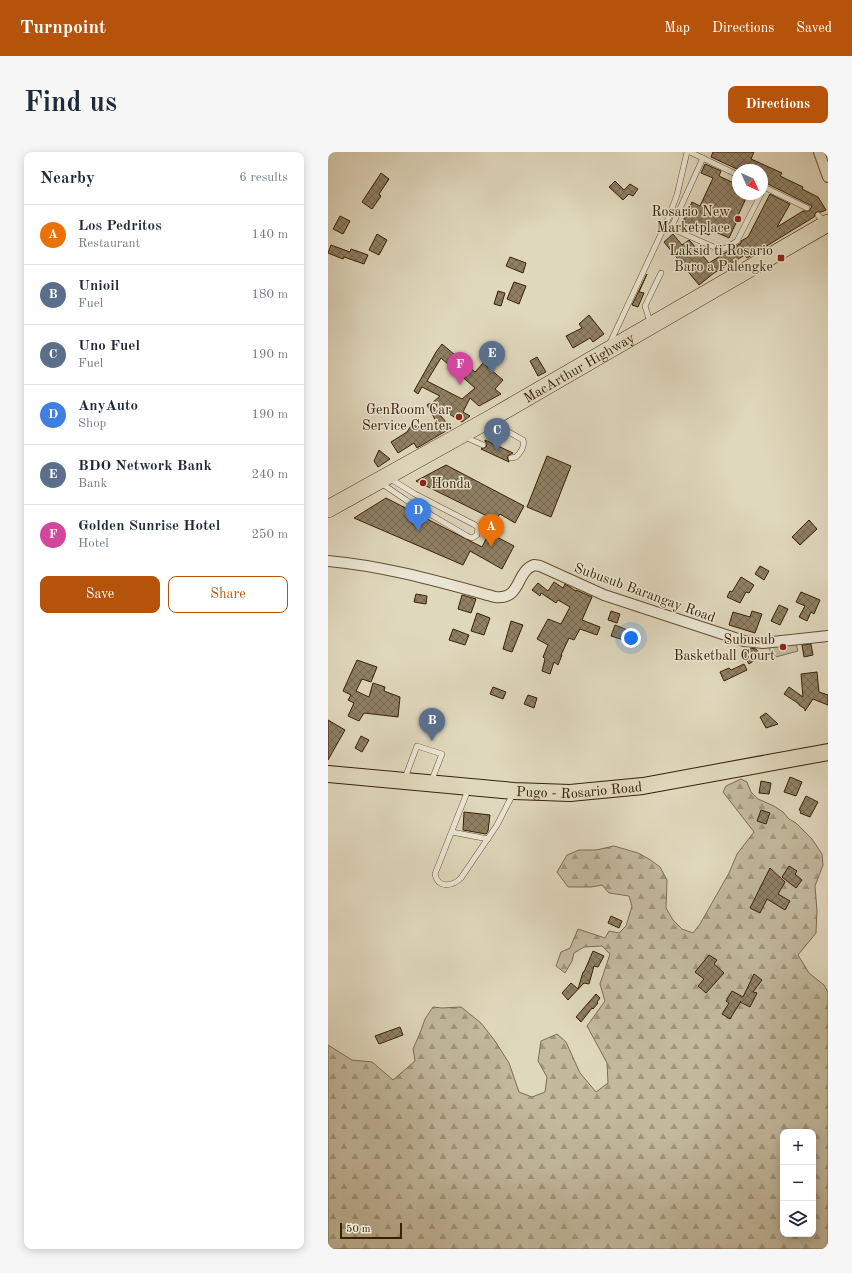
<!DOCTYPE html>
<meta charset="utf-8">
<style>
:root{--surface:#fff;--page:#f6f6f7;--text:#1f2937;--muted:#747a83;--line:#e0e1e3;--accent:#b45309}
body{margin:0;font-family:"Old Standard TT",serif;background:var(--page);color:var(--text)}
.controls{position:absolute;right:12px;bottom:12px;display:grid;overflow:hidden;border-radius:8px;box-shadow:0 2px 10px #0003}
.controls button{width:36px;height:36px;display:grid;place-items:center;padding:0;border:0;border-bottom:1px solid var(--line);background:var(--surface);color:var(--text);font:20px sans-serif}
.compass{position:absolute;left:404px;top:12px;width:36px;height:36px;border-radius:50%;background:var(--surface);box-shadow:0 2px 10px #0003;rotate:135deg}
.scale{position:absolute;left:12px;bottom:10px;width:62px;box-sizing:border-box;padding-left:4px;border:2px solid #382003;border-top:0;font-size:11px;line-height:14px;white-space:nowrap;color:#382003;-webkit-text-stroke:3px #ebe6d4;paint-order:stroke}
.you{position:absolute;left:303px;top:486px;width:14px;height:14px;margin:-10px;border:3px solid #fff;border-radius:50%;background:#1a73e8;box-shadow:0 0 0 6px #1a73e833}
.badge{display:grid;place-items:center;width:26px;height:26px;border-radius:50%;background:var(--accent);color:#fff;font-size:13px;font-weight:700}
.pin{position:absolute;translate:-50% -33px;filter:drop-shadow(0 1px 2px #0008)}
.pin::after{content:'';position:absolute;top:21px;width:14px;height:12px;background:inherit;clip-path:polygon(0 0,100% 0,50% 100%)}
.list{margin:0;padding:0;list-style:none}
h2{display:flex;justify-content:space-between;align-items:center;height:52px;margin:0;padding:0 16px;font-size:17px}
h2 small{font-size:13px;font-weight:400;color:var(--muted)}
.list li{display:grid;grid-template-columns:26px 1fr auto;gap:12px;align-items:center;box-sizing:border-box;height:60px;padding:0 16px;border-top:1px solid var(--line)}
.list b{display:block;font-size:15px;white-space:nowrap}
.list p{margin:0;font-size:13px;white-space:nowrap;color:var(--muted)}
.list em{font-size:13px;font-style:normal;color:var(--muted)}
.actions{display:flex;gap:8px;padding:12px 16px}
.actions a{flex:1;padding:9px 0;border:1px solid var(--accent);border-radius:8px;text-align:center;font-size:14px;color:var(--accent)}
.actions .main{background:var(--accent);color:#fff}
.icon{flex:none;width:22px;height:22px;fill:none;stroke:currentColor;stroke-width:2;stroke-linecap:round;stroke-linejoin:round}
.map{position:relative;flex:none;width:500px;height:1097px;overflow:hidden;border-radius:8px}
header{display:flex;align-items:center;gap:24px;box-sizing:border-box;height:56px;padding:0 20px;background:var(--accent);color:#fff}
header strong{font-size:19px}
nav{display:flex;gap:22px;margin-inline-start:auto;font-size:14px}
.intro{display:flex;align-items:center;justify-content:space-between;box-sizing:border-box;height:96px;padding:0 24px}
h1{margin:0;font-size:28px}
.button{padding:10px 18px;border-radius:8px;background:var(--accent);color:#fff;font-size:14px;font-weight:700}
main{display:flex;gap:24px;padding:0 24px}
aside{flex:1;background:var(--surface);border-radius:8px;box-shadow:0 2px 10px #0003}
.map>svg:first-child{display:block}
.grass{fill:#c3b99d;stroke:#7e6c50}
.forest{fill:url(#forest-firs);stroke:#7e6c50;fill-rule:evenodd}
.building{fill:url(#building-cross-hatch);stroke:#382003;fill-rule:evenodd}
.lines{fill:none;stroke-linecap:round;stroke-linejoin:round}
.service-casing{stroke:#624e32;stroke-width:6}
.minor-casing{stroke:#624e32;stroke-width:12}
.primary-casing{stroke:#382003;stroke-width:18}
.trunk-casing{stroke:#382003;stroke-width:18}
.service{stroke:#ebe6d4;stroke-width:5}
.minor{stroke:#ebe6d4;stroke-width:10}
.primary{stroke:#e0d8bd;stroke-width:16}
.trunk{stroke:#e0d8bd;stroke-width:17}
.poi-dot{fill:#8f2418;stroke:#ebe6d4;stroke-width:1.5}
.labels{text-anchor:middle;stroke-width:3;stroke-linejoin:round;paint-order:stroke}
.poi-label{font-size:14px;fill:#382003;stroke:#ebe6d4;text-anchor:end}
.street-label{font-size:14px;fill:#382003;stroke:#ebe6d4}
</style>
<header>
<strong>Turnpoint</strong>
<nav><a>Map</a><a>Directions</a><a>Saved</a></nav>
</header>
<div class="intro"><h1>Find us</h1><a class="button">Directions</a></div>
<main>
<aside>
<h2>Nearby<small>6 results</small></h2>
<ul class="list">
<li><span class="badge" style="background:#e8710a">A</span><div><b>Los Pedritos</b><p>Restaurant</p></div><em>140 m</em></li>
<li><span class="badge" style="background:#5c6f8a">B</span><div><b>Unioil</b><p>Fuel</p></div><em>180 m</em></li>
<li><span class="badge" style="background:#5c6f8a">C</span><div><b>Uno Fuel</b><p>Fuel</p></div><em>190 m</em></li>
<li><span class="badge" style="background:#3f7fe0">D</span><div><b>AnyAuto</b><p>Shop</p></div><em>190 m</em></li>
<li><span class="badge" style="background:#5c6f8a">E</span><div><b>BDO Network Bank</b><p>Bank</p></div><em>240 m</em></li>
<li><span class="badge" style="background:#d1479c">F</span><div><b>Golden Sunrise Hotel</b><p>Hotel</p></div><em>250 m</em></li>
</ul>
<div class="actions"><a class="main">Save</a><a>Share</a></div>
</aside>
<div class="map">
<svg width="500" height="1097" viewBox="0 0 500 1097">
<defs>
<pattern id="forest-firs" width="22" height="20" patternUnits="userSpaceOnUse"><rect width="22" height="20" fill="#c3b99d"/><path d="M5 1l3.5 6h-7zM16 11l3.5 6h-7z" fill="#9f967e"/></pattern>
<pattern id="building-cross-hatch" width="8" height="8" patternUnits="userSpaceOnUse"><rect width="8" height="8" fill="#8f8064"/><path d="M0 0l8 8M0 8l8-8" fill="none" stroke="#766850"/></pattern>
</defs>
<rect width="100%" height="100%" fill="#e0d8bd"/>
<filter id="stains"><feTurbulence type="fractalNoise" baseFrequency=".005" numOctaves="4"/><feColorMatrix values="0 0 0 0 .2 0 0 0 0 .09 0 0 0 0 .02 0 0 0 .5 -.17"/></filter>
<radialGradient id="worn" r=".72"><stop offset=".6" stop-color="#630" stop-opacity="0"/><stop offset="1" stop-color="#630" stop-opacity=".3"/></radialGradient>
<!-- grass -->
<path class="grass" d="M466,484L470,499L444,506L440,491Z"/>
<!-- forest -->
<path class="forest" d="M413,627L419,630L423,640L430,647L446,654L455,660L461,667L468,671L484,687L494,702L495,713L487,734L489,759L488,781L470,803L481,821L496,833L500,840V1097H0V893L24,908L44,910L65,928L87,909L85,897L92,881L97,867L105,855L114,856L133,855L153,871L167,889L181,911L191,940L204,945L217,940L219,925L210,909L213,889L229,882L238,890L252,921L268,940L280,931L279,911L259,874L277,849L272,832L282,802L274,794L256,795L246,801L244,809L237,821L228,814L233,800L242,796L250,777L277,786L281,779L291,781L298,774L304,754L301,744L281,741L274,733L263,735H240L229,720L239,703L251,698H268L286,694L310,701L321,707L332,715L339,728L338,756L345,768L354,777L365,781L372,772L401,721L409,702L426,680L395,640L398,634ZM455,980H485V1082H455Z"/>
<!-- building -->
<g class="building">
<path d="M385,0H426L423,7L454,21L452,24L475,35L474,37L490,45L498,58L493,60H488L486,65L419,106L417,103L386,121L371,133L336,90L345,82L354,93L361,88L363,90L381,111L413,91V89L420,85L442,42L462,52L449,75L475,59H481L484,54L434,29V18H411L383,5Z"/>
<path d="M377,12L393,19L391,24L410,33V42H420L407,70L408,71L401,86L383,78L381,83L354,71L364,50L372,54L385,26L373,21Z"/>
<path d="M53,21L61,27L51,42L53,44L44,57L34,50Z"/>
<path d="M287,29L296,38L302,32L310,37L305,44L301,42L295,48L281,35Z"/>
<path d="M12,64L22,69L15,82L5,77Z"/>
<path d="M49,82L59,88L51,103L41,98Z"/>
<path d="M3,93L22,100L23,97L40,103L36,112L16,105L15,107L0,101Z"/>
<path d="M182,105L198,111L195,121L178,114Z"/>
<path d="M319,122L311,140L316,141L310,155L304,153Z"/>
<path d="M186,130L198,134L191,152L179,147Z"/>
<path d="M170,139L177,141L173,154L166,152Z"/>
<path d="M261,163L276,182L265,190L262,186L245,196L238,184L254,176L251,172Z"/>
<path d="M114,192L147,220L155,211L175,228L167,237L173,242L151,254L142,246L135,260L142,264L134,270L104,251L112,244L94,235L90,242L86,239L108,200ZM113,206L147,236L134,247L99,229Z"/>
<path d="M209,205L218,220L210,224L202,209Z"/>
<path d="M102,251L123,276L89,296L86,291L70,301L63,290L79,280L84,272L96,279L108,269L99,253Z"/>
<path d="M157,288L185,301L179,304L181,310L153,297L158,295L159,292L157,289Z"/>
<path d="M51,298L62,307L50,315L46,309Z"/>
<path d="M219,304L243,314L223,365L199,355Z"/>
<path d="M118,313L196,354L187,371L172,362L167,368L88,329Z"/>
<path d="M58,346L154,395L161,381L186,394L174,417L142,399L135,413L26,366Z"/>
<path d="M481,368L489,377L472,393L464,385Z"/>
<path d="M432,414L441,419L436,428L427,422Z"/>
<path d="M413,425L426,433L421,441L418,440L412,451L399,445L402,439L404,440Z"/>
<path d="M226,430L235,436L237,432L248,439V438L264,445L254,468L272,475L269,483L252,477L246,488L241,486L233,503H234L230,513L226,510L222,522L214,519L217,507L215,505L220,493L209,487L220,467L233,472L242,455L230,448L228,451L213,441L212,444L204,438L210,431L220,439Z"/>
<path d="M473,440L492,448L486,462L483,460L479,469L471,465L477,454L468,450Z"/>
<path d="M88,442L99,444L98,452L86,450Z"/>
<path d="M134,443L148,447L143,461L130,457Z"/>
<path d="M451,453L460,457L452,473L443,469Z"/>
<path d="M283,459L292,462L289,471L280,468Z"/>
<path d="M424,459L434,462L427,481L401,473L405,460L422,465Z"/>
<path d="M149,461L162,466L156,483L143,479Z"/>
<path d="M183,469L195,473L184,500L175,497Z"/>
<path d="M287,473L302,479L299,489L283,484Z"/>
<path d="M125,477L141,483L137,493L121,488Z"/>
<path d="M483,492L485,503L476,505L474,493Z"/>
<path d="M423,496L428,497L433,504L421,512L415,502Z"/>
<path d="M29,508L49,515L43,530L34,527L28,539L41,545L45,531L57,535L56,539L72,545L70,565L36,561L31,569L20,564L26,551L20,548L23,543L15,539Z"/>
<path d="M416,512L419,518L396,529L392,520L401,516L403,518Z"/>
<path d="M489,520L491,540L500,543V553L485,547L477,559V557L471,553V552L456,542L461,535L475,545L473,522Z"/>
<path d="M165,535L178,540L175,547L162,542Z"/>
<path d="M200,543L209,546L206,556L196,552Z"/>
<path d="M438,561L450,572L438,576L432,565Z"/>
<path d="M0,568L17,578L0,608Z"/>
<path d="M33,584L41,588L34,600L27,596Z"/>
<path d="M462,625L474,630L468,644L456,640Z"/>
<path d="M433,629L443,631L441,642L431,641Z"/>
<path d="M478,644L490,650L482,665L472,661L473,659L471,658Z"/>
<path d="M433,658L442,661L438,672L429,669Z"/>
<path d="M136,660L162,663L160,679L158,682L135,678Z"/>
<path d="M461,714L469,719L467,722L474,728L468,736L454,725Z"/>
<path d="M442,716L457,730L450,742L462,749L457,758L439,747L432,761L422,756Z"/>
<path d="M283,764L294,769L291,776L280,771Z"/>
<path d="M265,799L276,804L270,815L266,814L261,832L256,831L240,848L234,841L243,831L250,837L255,820H256Z"/>
<path d="M381,803L389,808L386,812L396,821L378,841L370,834L376,827L367,820Z"/>
<path d="M426,822L434,828L425,840L429,841L422,855L412,850L413,849L402,867L394,862L401,851L398,849L404,839L415,845Z"/>
<path d="M268,842L272,846L269,850L270,851L265,857L264,856L253,870L248,865Z"/>
<path d="M72,875L75,883L51,892L47,884Z"/>
</g>
<g class="lines">
<defs>
<g id="service">
<path d="M362,0L410,23"/>
<path d="M375,6L344,74L347,78L388,96L393,97L398,96L409,89L433,42"/>
<path d="M434,34L479,56"/>
<path d="M490,63L496,70"/>
<path d="M322,170L317,154L333,121"/>
<path d="M282,191L340,67L349,43L359,0"/>
<path d="M163,270L195,288C197,294 193,300 188,305L183,306"/>
<path d="M137,285L155,293"/>
<path d="M53,331L78,348L139,384L144,386L149,383L150,376L147,373L87,342L61,326"/>
<path d="M77,626L89,594L114,602L103,630"/>
<path d="M140,638L107,722C110,737 125,734 133,726L169,673L185,642"/>
<path d="M124,680L160,687"/>
</g>
<g id="minor">
<path d="M491,0L500,25"/>
<path d="M0,409C57,414 112,430 167,445C194,448 187,420 206,413L212,414L276,443L416,489L435,491L500,484"/>
</g>
<g id="primary">
<path id="s1" d="M0,622L186,639L242,641L315,634L500,600"/>
</g>
<g id="trunk">
<path id="s2" d="M0,357L160,268L500,71"/>
</g>
</defs>
<!-- service casing -->
<use href="#service" class="service-casing"/>
<!-- minor casing -->
<use href="#minor" class="minor-casing"/>
<!-- primary casing -->
<use href="#primary" class="primary-casing"/>
<!-- trunk casing -->
<use href="#trunk" class="trunk-casing"/>
<!-- service -->
<use href="#service" class="service"/>
<!-- minor -->
<use href="#minor" class="minor"/>
<!-- primary -->
<use href="#primary" class="primary"/>
<!-- trunk -->
<use href="#trunk" class="trunk"/>
</g>
<!-- markers -->
<g class="poi-dot">
<circle cx="410" cy="67" r="4"/>
<rect x="449" y="102" width="8" height="8" rx="2"/>
<circle cx="131" cy="265" r="4"/>
<circle cx="95" cy="331" r="4"/>
<circle cx="455" cy="495" r="4"/>
</g>
<g class="labels">
<!-- poi labels -->
<g class="poi-label">
<text x="402" y="64">Rosario New<tspan x="402" dy="16">Marketplace</tspan></text>
<text x="445" y="103">Laksid ti Rosario<tspan x="445" dy="16">Baro a Palengke</tspan></text>
<text x="123" y="262">GenRoom Car<tspan x="123" dy="16">Service Center</tspan></text>
<text x="103" y="336" text-anchor="start">Honda</text>
<text x="447" y="492">Subusub<tspan x="447" dy="16">Basketball Court</tspan></text>
</g>
<!-- street labels -->
<g class="street-label">
<text dy="5" stroke="none"><textPath href="#s2" startOffset="288">MacArthur Highway</textPath></text>
<text transform="translate(317 440) rotate(20)" y="5">Subusub Barangay Road</text>
<text dy="5" stroke="none"><textPath href="#s1" startOffset="252">Pugo - Rosario Road</textPath></text>
</g>
</g>
<rect width="100%" height="100%" filter="url(#stains)"/>
<rect width="100%" height="100%" fill="url(#worn)"/>
</svg>
<div class="controls">
<button>+</button>
<button>−</button>
<button><svg class="icon" aria-label="layers" viewBox="0 0 24 24"><path d="M12 4l9 5-9 5-9-5zM3 14l9 5 9-5"/></svg></button>
</div>
<svg class="compass" viewBox="-18 -18 36 36"><path d="M0-13l5 13h-10z" fill="#e53935"/><path d="M0 13l5-13h-10z" fill="#747a83"/></svg>
<div class="scale">50 m</div>
<div class="you"></div>
<div class="pin badge" style="left:163px;top:395px;background:#e8710a">A</div>
<div class="pin badge" style="left:104px;top:589px;background:#5c6f8a">B</div>
<div class="pin badge" style="left:169px;top:299px;background:#5c6f8a">C</div>
<div class="pin badge" style="left:90px;top:379px;background:#3f7fe0">D</div>
<div class="pin badge" style="left:164px;top:222px;background:#5c6f8a">E</div>
<div class="pin badge" style="left:132px;top:233px;background:#d1479c">F</div>
</div>
</main>
